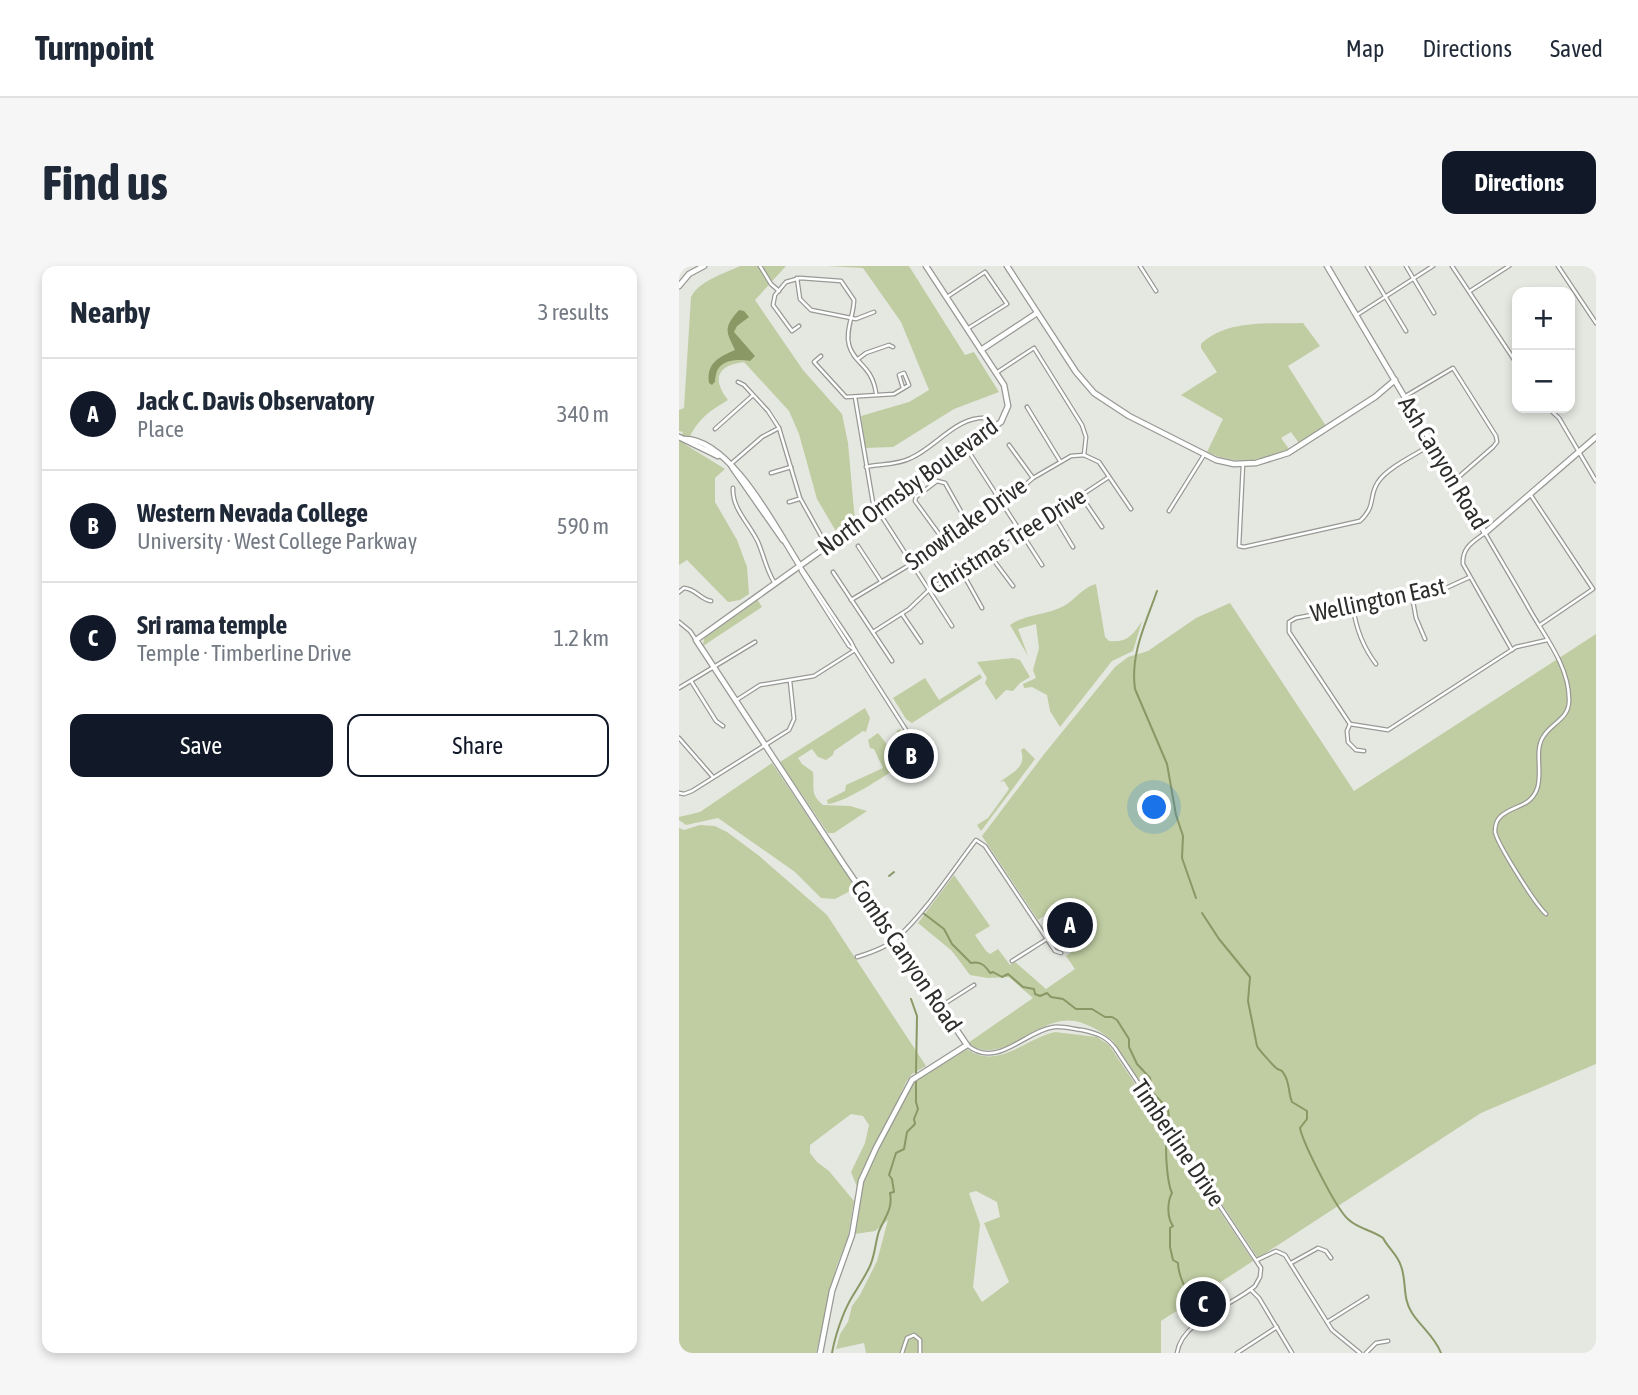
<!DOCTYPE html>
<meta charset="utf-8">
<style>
:root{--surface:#fff;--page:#f6f6f7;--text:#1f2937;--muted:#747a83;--line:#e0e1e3;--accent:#111827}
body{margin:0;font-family:"Asap Condensed",sans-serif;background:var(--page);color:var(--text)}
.controls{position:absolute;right:21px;top:21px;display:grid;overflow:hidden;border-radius:14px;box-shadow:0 4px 10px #0003}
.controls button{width:63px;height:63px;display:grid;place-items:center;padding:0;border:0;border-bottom:2px solid var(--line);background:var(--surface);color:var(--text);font:35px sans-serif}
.you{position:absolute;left:476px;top:542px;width:24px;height:24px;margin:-18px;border:5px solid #fff;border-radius:50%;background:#1a73e8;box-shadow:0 0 0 10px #1a73e833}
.badge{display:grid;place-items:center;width:46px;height:46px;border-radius:50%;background:var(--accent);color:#fff;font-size:23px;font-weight:700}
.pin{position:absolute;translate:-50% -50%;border:4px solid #fff;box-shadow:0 2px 7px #0006}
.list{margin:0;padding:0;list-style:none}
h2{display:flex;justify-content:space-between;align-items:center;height:91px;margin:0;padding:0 28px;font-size:30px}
h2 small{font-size:23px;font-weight:400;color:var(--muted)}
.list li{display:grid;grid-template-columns:46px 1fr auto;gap:21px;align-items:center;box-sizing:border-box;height:112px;padding:0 28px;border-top:2px solid var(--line)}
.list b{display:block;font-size:26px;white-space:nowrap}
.list p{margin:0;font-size:23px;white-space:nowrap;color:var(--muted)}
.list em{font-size:23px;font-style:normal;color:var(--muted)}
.actions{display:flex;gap:14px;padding:21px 28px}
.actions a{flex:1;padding:16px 0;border:2px solid var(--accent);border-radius:14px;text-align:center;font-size:24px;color:var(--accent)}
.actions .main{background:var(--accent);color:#fff}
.map{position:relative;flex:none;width:917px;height:1087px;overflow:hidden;border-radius:14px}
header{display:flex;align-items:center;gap:42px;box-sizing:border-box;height:98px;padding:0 35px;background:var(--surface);border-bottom:2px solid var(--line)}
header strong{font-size:33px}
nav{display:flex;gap:38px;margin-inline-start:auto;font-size:24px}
.intro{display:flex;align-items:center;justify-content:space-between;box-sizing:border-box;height:168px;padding:0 42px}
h1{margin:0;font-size:49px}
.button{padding:18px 32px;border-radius:14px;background:var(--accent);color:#fff;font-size:24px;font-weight:700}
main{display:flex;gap:42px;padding:0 42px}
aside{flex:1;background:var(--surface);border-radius:14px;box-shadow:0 4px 10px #0003}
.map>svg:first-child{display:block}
.green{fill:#c0cda2;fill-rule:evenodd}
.water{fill:#899864}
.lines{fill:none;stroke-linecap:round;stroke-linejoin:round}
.stream{stroke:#899864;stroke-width:2}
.street-casing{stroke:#989995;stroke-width:5}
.secondary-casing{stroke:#989995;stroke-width:7}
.street{stroke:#fff;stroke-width:2.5}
.secondary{stroke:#fff;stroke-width:4.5}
.labels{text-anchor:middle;stroke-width:7;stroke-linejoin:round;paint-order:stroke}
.street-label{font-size:24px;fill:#2d2d2b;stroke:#fff}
</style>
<header>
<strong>Turnpoint</strong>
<nav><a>Map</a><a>Directions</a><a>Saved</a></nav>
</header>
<div class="intro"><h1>Find us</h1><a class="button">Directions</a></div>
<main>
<aside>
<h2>Nearby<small>3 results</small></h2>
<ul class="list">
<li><span class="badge">A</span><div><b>Jack C. Davis Observatory</b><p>Place</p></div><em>340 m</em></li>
<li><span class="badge">B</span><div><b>Western Nevada College</b><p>University · West College Parkway</p></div><em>590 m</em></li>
<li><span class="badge">C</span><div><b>Sri rama temple</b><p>Temple · Timberline Drive</p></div><em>1.2 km</em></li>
</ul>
<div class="actions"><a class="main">Save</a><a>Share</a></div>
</aside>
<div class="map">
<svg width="917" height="1087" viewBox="0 0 917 1087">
<rect width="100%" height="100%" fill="#e5e7e1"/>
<!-- green -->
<g class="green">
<path d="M61,0H107L76,34L124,104L163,148L169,177L176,255L158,267L138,233L120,168L110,145L65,96C39,99 32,112 49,134C27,147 17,155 7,179L46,203L36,212V236L58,274L68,301L70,328L61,334L49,336L8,294L0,299V176L4,166L0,165V144L5,142L12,31C21,14 45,8 61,0Z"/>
<path d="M148,0H230L286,89L295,86L320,126L275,143L214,181L186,182L182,150L230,136L250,124L222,56L184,2Z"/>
<path d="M624,57L641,80L609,100L647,160L620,177L612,166L602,172L610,183C582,196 556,199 528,186L544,153L502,129L538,106L522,82V78C548,53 590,58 624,57Z"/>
<path d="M417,318L426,371L430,375C448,377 454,369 463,355L454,385L433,395L381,461L371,445L368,429L353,421L345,422L344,418L357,412L354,404L360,382L357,358L339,363L349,390L331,359C346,348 368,349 385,340C397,333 404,321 417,318Z"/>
<path d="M78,333L83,341L24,380L25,372Z"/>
<path d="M551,337L675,525L917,368V798L802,847L579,992L434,775C423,766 410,758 396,755C358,748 324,803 289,777L354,732L330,711L309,712L291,709L273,685L239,657L275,609L311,660L296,669L307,685L311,688L319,683L331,699L336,696L367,723L396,703L387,690L412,673L399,654L374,644L359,654L303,570L366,487L436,401L449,391L469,385L517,352Z"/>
<path d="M334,392L341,394L351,411L341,417L334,425L327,424L317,434L306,417L308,412L298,396Z"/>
<path d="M301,408L303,412L233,457L227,453L214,432L246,412L260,434Z"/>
<path d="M186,442L191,452L187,466L184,465L155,485L154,489L147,494L139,491L133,483L119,492L123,498L134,506C136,522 130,527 144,539L171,540L188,545L155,567H149L101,496Z"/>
<path d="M221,463L233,482L230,503L220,501C204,511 165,537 149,538L148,534L166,525L167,519L204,502L195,483L191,482L189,474L199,467L210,481L225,472L217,465Z"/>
<path d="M345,482L356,493L302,565L298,559L309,552L330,523L325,515L321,516C333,506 348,502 342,484Z"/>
<path d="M93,497L177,622L156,633L142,632L116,606L39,552L7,559L0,554V551L21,546Z"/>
<path d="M21,559L36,560L48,566L79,589L148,649L247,800L233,808L227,816L179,923L172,906L186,877L190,859L184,850L172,848L131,879V887L138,896L150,905L175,935L169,971L157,1002L137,1087H0V562L5,564Z"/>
<path d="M376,766L418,771L430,779L574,995L482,1055V1087H187L185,1077L157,1083L161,1068L169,1056L173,1040L181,1029L198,995L209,954L196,965L176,968L184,916L220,842L235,816L288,783C318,805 347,772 376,766ZM297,925L318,936L321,951L305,957L330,1016L303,1036L294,1021L301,958L290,927Z"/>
</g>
<!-- water -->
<path class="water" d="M60,44L65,45L70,51L58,60L55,66L76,90L71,95C59,93 40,93 37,109C34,120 40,111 33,119L30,117C27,97 40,91 56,84C47,65 44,62 60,44Z"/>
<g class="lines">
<!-- stream -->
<g class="stream">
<path d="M478,325C467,357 451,388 456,423L488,498L497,549L504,570L503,592L517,632"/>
<path d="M210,610L215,606"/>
<path d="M244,647L265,663L273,678L292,697C301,695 306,699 311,707L314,706L323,711L329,708L344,721L355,723L356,728L361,730L368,727L372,731L384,733L397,743H413L426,751H433L438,754L450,773V781L458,798L471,812L474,827L489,843L491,860"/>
<path d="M523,647L540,673L571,711L569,735L578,780C580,784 593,798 596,801C602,807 601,801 605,808C611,817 609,826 613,836L628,845V853L621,862L622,866C627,882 658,945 670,954C680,963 693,964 704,972C709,982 719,989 722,1000C728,1016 723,1032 733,1047C742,1061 756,1071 762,1087"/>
<path d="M232,733L238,750L237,807"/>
<path d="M489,866C485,879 488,917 493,927C488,936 488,952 494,960L491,962V981L494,994L499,997C499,1008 507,1026 514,1034"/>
<path d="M153,1087C156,1070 164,1046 173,1031C179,1021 185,1012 190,1002C196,991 196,977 200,965C206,951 214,943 211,927L215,926L213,913L210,909L217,887L225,883L228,866L236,858L235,853L239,843L237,836V815"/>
</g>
<defs>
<g id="street">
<path d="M81,0L92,18L100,25"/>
<path d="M461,0L477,25"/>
<path d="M688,0L727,65"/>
<path d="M727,0L755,47"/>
<path d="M773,0L838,98"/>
<path d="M879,0L917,57"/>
<path d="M118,12L121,33L132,44L177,53L195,46"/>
<path d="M791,25L830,0"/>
<path d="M268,31L306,6L328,38L288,63"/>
<path d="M678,49L754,0"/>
<path d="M120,60L113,65L94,39L96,29L107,16L121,12L162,15L175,34C175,48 166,65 170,79C175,98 193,99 197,127"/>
<path d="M142,90L135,96L167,131L215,128L230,119L225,107L220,109L224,122"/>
<path d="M179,93L187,87L210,79L214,81"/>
<path d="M317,107L355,82L403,159L407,171L405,189"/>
<path d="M59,116L65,119L89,145L100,162L121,232L145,275"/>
<path d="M176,131L194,237L273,360"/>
<path d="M725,131L774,102L817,170L818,176L814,181L775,215"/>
<path d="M348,141L381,195"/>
<path d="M869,142L880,152L917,215"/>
<path d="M36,163L73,130"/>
<path d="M330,179L354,212"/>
<path d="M288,183L363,299"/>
<path d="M53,197L83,171L100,162"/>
<path d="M564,198L560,280L565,281L681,255C698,239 689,231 699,216C709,201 738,188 753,178"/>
<path d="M187,201C201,198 219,199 232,192C259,180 277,149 310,152"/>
<path d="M92,207L112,201"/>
<path d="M54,222C53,243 70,257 79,276C85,290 87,303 95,316"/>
<path d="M851,228L914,323L861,359"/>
<path d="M402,230L423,261"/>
<path d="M110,236L120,233"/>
<path d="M490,245L525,189"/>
<path d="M374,248L394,281"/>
<path d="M263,272L236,235L237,231L258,215L266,217L288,256"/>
<path d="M179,280L202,315"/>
<path d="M310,288L334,320"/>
<path d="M121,300L172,376L176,384L236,478"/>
<path d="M121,300L122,305L170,380L176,384"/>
<path d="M154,306L213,395"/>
<path d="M283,306L303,342"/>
<path d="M0,326L5,322C17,323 21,333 32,335"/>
<path d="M733,330L737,352L746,373"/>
<path d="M172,334L232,298L275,263L320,242L354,212L392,190L405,189L420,196L452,243"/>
<path d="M674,341C677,363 684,381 697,398"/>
<path d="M223,348L242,376"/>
<path d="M0,356L11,365L17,374"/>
<path d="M194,366L230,343L253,321L289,304L334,268L374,248L430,211"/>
<path d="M833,384L784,298C783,281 794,276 806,267C821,293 837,319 852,346C867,372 890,401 890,433C891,453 873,456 864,471C855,485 864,507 858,523C851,542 833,539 821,551C817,555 816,561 816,566C819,579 856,638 867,648"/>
<path d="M12,415L37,455L44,460"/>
<path d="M0,422L76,376"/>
<path d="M56,435L81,419L135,410L176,384"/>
<path d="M671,458L610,366V356L617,352L733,330L767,322L791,311"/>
<path d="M671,458L709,464L837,381L868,374"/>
<path d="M671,458L668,465L669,476L677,484L685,485"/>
<path d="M0,472L34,511"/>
<path d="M0,527L5,528L13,525L110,464L115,453L111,415"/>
<path d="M178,691C191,687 206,682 217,673C246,647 273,605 297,574L306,580L376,685L382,687"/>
<path d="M333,695L368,673"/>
<path d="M262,740L295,719"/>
<path d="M288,779C318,804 345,765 375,761C384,760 394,763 403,764C417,767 427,770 436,782L582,1002L581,1011L576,1020C553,1040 503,1054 498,1087"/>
<path d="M578,994L597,985L606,989L653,1064L681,1087"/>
<path d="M612,997L639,982L647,985L652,992"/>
<path d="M572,1024L580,1032L613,1087"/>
<path d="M648,1056L688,1031"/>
<path d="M223,1087L228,1072L235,1069L241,1074V1087"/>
<path d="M558,1087L598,1061"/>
<path d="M687,1087L697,1077L709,1075"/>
</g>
<g id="secondary">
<path d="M328,0L397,106L415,127L450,150L537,194L555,198L577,197L609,187L696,131L716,114"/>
<path d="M648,0L806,267L917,171"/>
<path d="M0,20L10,8L25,0"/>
<path d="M302,84L358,47"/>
<path d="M0,171L39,190"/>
<path d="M5,173C52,172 99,266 121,300"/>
<path d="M53,201L104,274"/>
<path d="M141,1087L153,1025L173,969L182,915L197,882L233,814L288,779L165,599L17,374L322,156L329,140L325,119L247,0"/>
</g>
</defs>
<!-- street casing -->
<use href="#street" class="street-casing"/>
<!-- secondary casing -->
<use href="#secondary" class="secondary-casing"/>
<!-- street -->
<use href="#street" class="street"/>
<!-- secondary -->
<use href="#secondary" class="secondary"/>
</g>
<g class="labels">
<!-- street labels -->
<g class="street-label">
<text transform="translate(764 197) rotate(59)" y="8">Ash Canyon Road</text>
<text transform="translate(229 221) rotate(-36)" y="8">North Ormsby Boulevard</text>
<text transform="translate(287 258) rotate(-35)" y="8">Snowflake Drive</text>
<text transform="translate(329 275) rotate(-32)" y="8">Christmas Tree Drive</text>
<text transform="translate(699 334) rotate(-12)" y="8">Wellington East</text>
<text transform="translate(227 690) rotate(56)" y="8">Combs Canyon Road</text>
<text transform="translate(499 877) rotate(56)" y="8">Timberline Drive</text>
</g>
</g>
</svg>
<div class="controls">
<button>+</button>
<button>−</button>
</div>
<div class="you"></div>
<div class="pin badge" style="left:391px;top:659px">A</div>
<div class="pin badge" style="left:232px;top:490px">B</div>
<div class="pin badge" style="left:524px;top:1038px">C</div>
</div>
</main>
